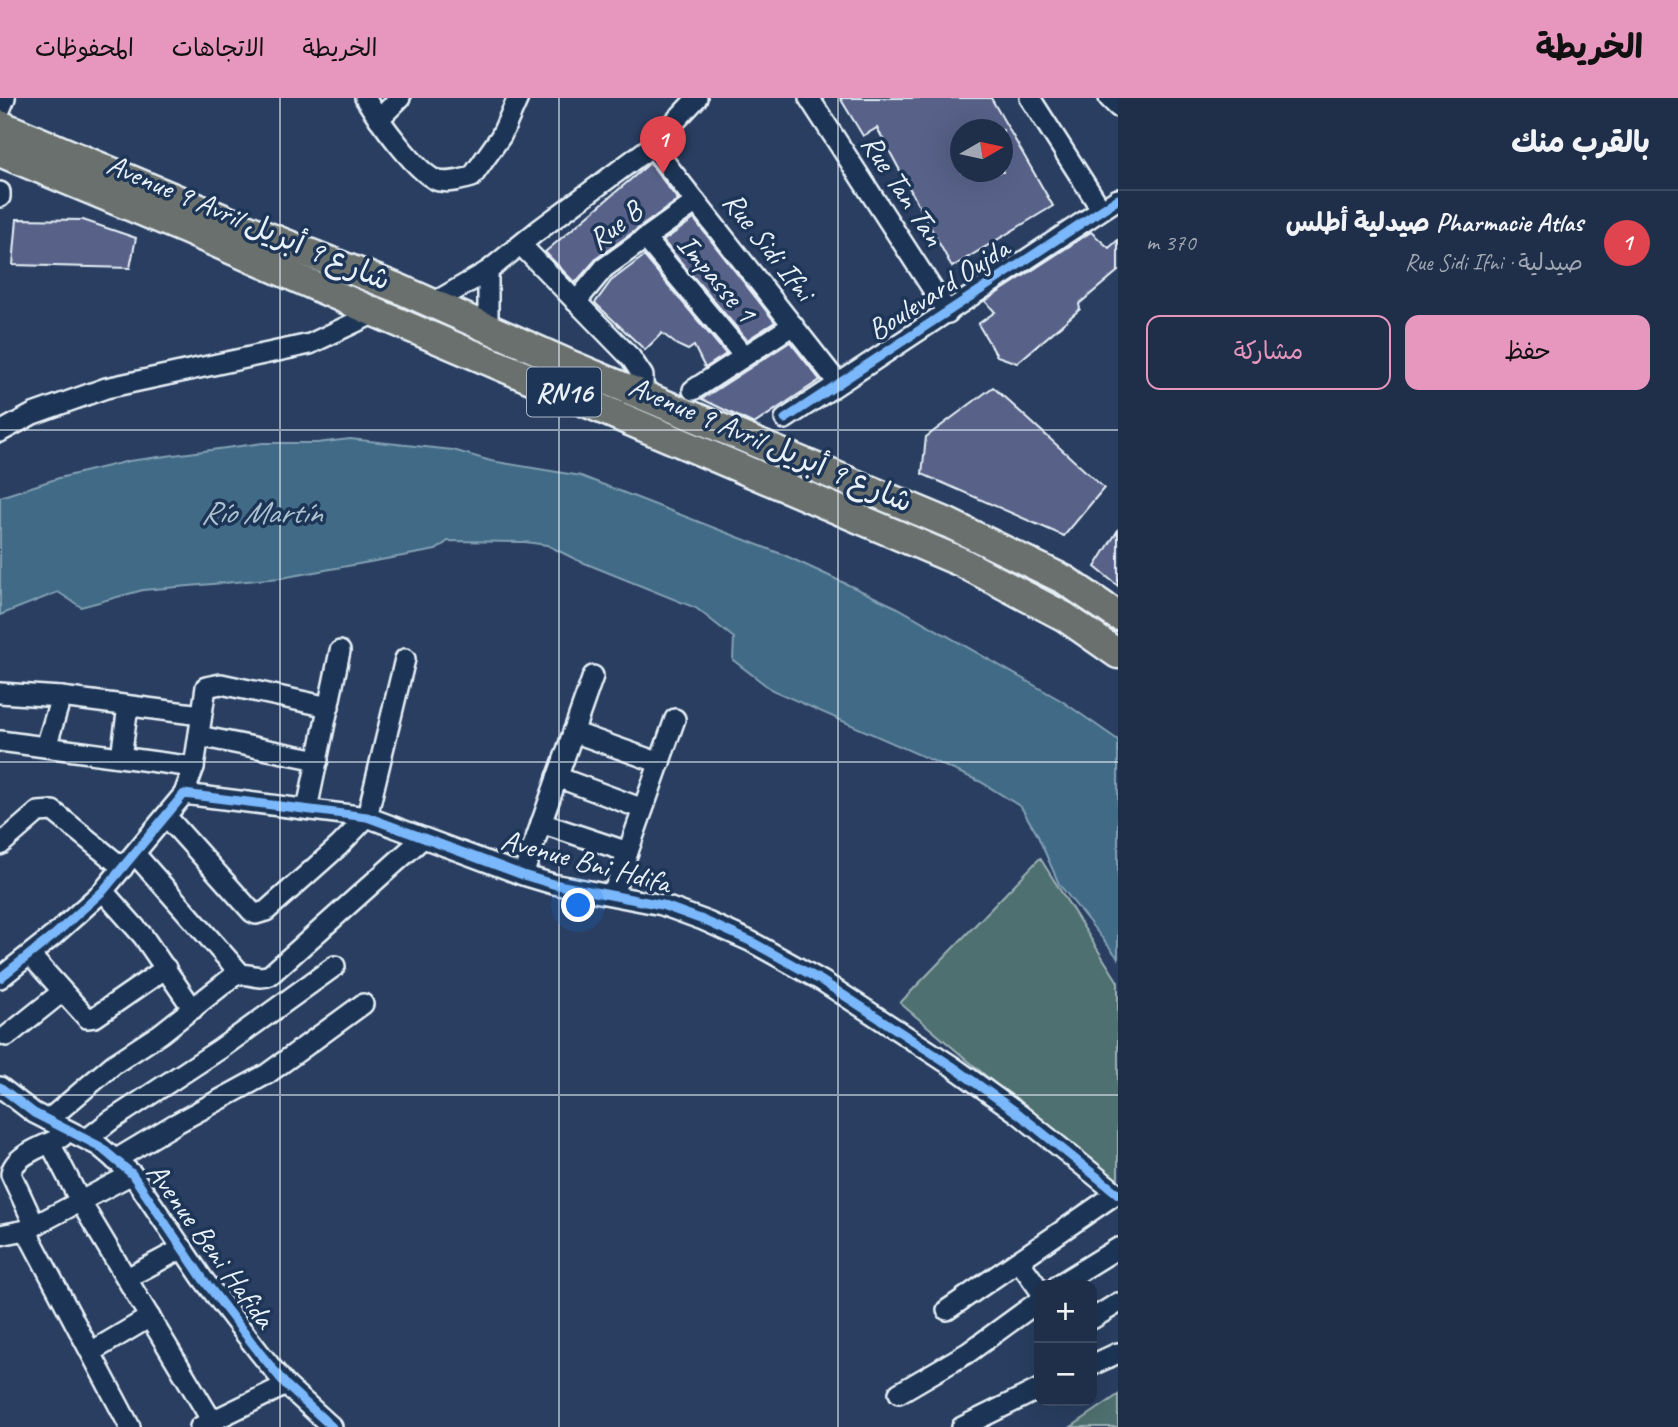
<!DOCTYPE html>
<html lang="ar">
<meta charset="utf-8">
<style>
:root{--surface:#1f2e49;--page:#273650;--text:#f1f3f6;--muted:#a1a8b4;--line:#3c4a61;--accent:#e797bd}
body{margin:0;font-family:Caveat,"Playpen Sans Arabic",sans-serif;background:var(--page);color:var(--text);direction:rtl}
.controls{position:absolute;right:21px;bottom:21px;display:grid;overflow:hidden;border-radius:14px;box-shadow:0 7px 28px #0002}
.controls button{width:63px;height:63px;display:grid;place-items:center;padding:0;border:0;border-bottom:2px solid var(--line);background:var(--surface);color:var(--text);font:35px sans-serif}
.compass{position:absolute;left:950px;top:21px;width:63px;height:63px;border-radius:50%;background:var(--surface);box-shadow:0 7px 28px #0002;rotate:81deg}
.you{position:absolute;left:579px;top:808px;width:24px;height:24px;margin:-18px;border:5px solid #fff;border-radius:50%;background:#1a73e8;box-shadow:0 0 0 10px #1a73e833}
.badge{display:grid;place-items:center;width:46px;height:46px;border-radius:50%;background:var(--accent);color:#fff;font-size:23px;font-weight:700}
.pin{position:absolute;translate:-50% -58px;filter:drop-shadow(0 2px 4px #0008)}
.pin::after{content:'';position:absolute;top:37px;width:24px;height:21px;background:inherit;clip-path:polygon(0 0,100% 0,50% 100%)}
.list{margin:0;padding:0;list-style:none}
h2{display:flex;justify-content:space-between;align-items:center;height:91px;margin:0;padding:0 28px;font-size:30px}
h2 small{font-size:23px;font-weight:400;color:var(--muted)}
.list li{display:grid;grid-template-columns:46px 1fr auto;gap:21px;align-items:center;box-sizing:border-box;height:105px;padding:0 28px;border-top:2px solid var(--line)}
.list b{display:block;font-size:26px;white-space:nowrap}
.list p{margin:0;font-size:23px;white-space:nowrap;color:var(--muted)}
.list em{font-size:23px;font-style:normal;color:var(--muted)}
.actions{display:flex;gap:14px;padding:21px 28px}
.actions a{flex:1;padding:16px 0;border:2px solid var(--accent);border-radius:14px;text-align:center;font-size:24px;color:var(--accent)}
.actions .main{background:var(--accent);color:#111}
.map{position:relative;flex:none;width:1118px;height:1329px;overflow:hidden;direction:ltr}
header{display:flex;align-items:center;gap:42px;box-sizing:border-box;height:98px;padding:0 35px;background:var(--accent);color:#111}
header strong{font-size:33px}
nav{display:flex;gap:38px;margin-inline-start:auto;font-size:24px}
main{display:flex}
aside{flex:1;background:var(--surface)}
.map>svg:first-child{display:block}
.green{fill:#4f7070;stroke:#9cb0b4;stroke-width:2}
.water{fill:#3f6a86;stroke:#83a0b4;stroke-width:2}
.building{fill:#596289;stroke:#e8f1f8;stroke-width:2;fill-rule:evenodd}
.lines{fill:none;stroke-linecap:round;stroke-linejoin:round}
.minor-casing{stroke:#e8f1f8;stroke-width:24}
.highway-casing{stroke:#e8f1f8;stroke-width:33}
.minor{stroke:#1d3557;stroke-width:19}
.highway{stroke:#6a706d;stroke-width:28}
.cycleway-casing{stroke:#1d3557;stroke-width:13}
.cycleway{stroke:#7ab7fb;stroke-width:9}
.grid{fill:none;stroke:#e8f1f8;stroke-width:2;stroke-opacity:0.55}
.labels{text-anchor:middle;stroke-width:7;stroke-linejoin:round;paint-order:stroke}
.shield{fill:#1d3557;stroke:#abb9c8;stroke-width:2}
.shield-label{font-size:28px;font-weight:bold;fill:#e8f1f8}
.street-label{font-size:30px;fill:#e8f1f8;stroke:#1d3557}
.water-label{font-size:32px;font-style:italic;fill:#adc2d0;stroke:#1d3557}
</style>
<header>
<strong>الخريطة</strong>
<nav><a>الخريطة</a><a>الاتجاهات</a><a>المحفوظات</a></nav>
</header>
<main>
<aside>
<h2>بالقرب منك<small></small></h2>
<ul class="list">
<li><span class="badge" style="background:#e0444e">1</span><div><b>Pharmacie Atlas صيدلية أطلس</b><p>صيدلية · Rue Sidi Ifni</p></div><em>370 m</em></li>
</ul>
<div class="actions"><a class="main">حفظ</a><a>مشاركة</a></div>
</aside>
<div class="map">
<svg width="1118" height="1329" viewBox="0 0 1118 1329">
<rect width="100%" height="100%" fill="#293e61"/>
<filter id="ink" filterUnits="userSpaceOnUse"><feTurbulence type="fractalNoise" baseFrequency=".0143" numOctaves="2"/><feDisplacementMap in="SourceGraphic" scale="14" xChannelSelector="R" yChannelSelector="G"/><feConvolveMatrix kernelMatrix="1 2 1 2 8 2 1 2 1" color-interpolation-filters="sRGB"/></filter>
<g filter="url(#ink)">
<!-- green -->
<g class="green">
<path d="M1040,760L1118,884V1090L900,905Z"/>
<path d="M1118,1297V1329H1071Z"/>
</g>
<!-- water -->
<path class="water" d="M350,341L453,352L491,363L581,378L784,457L898,510L1062,603L1118,642V860L1059,786L1037,736L1021,709L981,684L772,592L733,562L734,540L696,510L577,462L547,447L525,444L448,443L436,452L281,480L143,492L81,509L58,494L0,517V399L59,380L129,363L263,345H317Z"/>
<!-- building -->
<g class="building">
<path d="M840,0H991L1053,108L952,169L877,30L863,38ZM961,32H1003V74H961Z"/>
<path d="M650,65L678,102L597,160L575,185L545,154Z"/>
<path d="M17,121L83,122L136,140L130,170L13,167Z"/>
<path d="M694,121L775,224L747,242L663,143Z"/>
<path d="M1091,134L1109,150L1118,142V173L1079,206L1080,211L1017,265L997,258L978,226L995,214L985,203Z"/>
<path d="M644,158L726,256L705,270L694,248L688,252L677,247L662,235L645,252L595,205L611,183Z"/>
<path d="M790,244L820,282L754,326L702,301Z"/>
<path d="M993,289L1104,390L1064,438L922,376L926,339Z"/>
<path d="M1118,432V488L1095,469Z"/>
</g>
<g class="lines">
<defs>
<g id="minor">
<path d="M365,0C377,19 418,78 439,83C450,85 461,82 472,79L501,38L518,0"/>
<path d="M809,0L948,215"/>
<path d="M1030,0L1101,111"/>
<path d="M1109,0L1118,9"/>
<path d="M0,12L5,0"/>
<path d="M379,21L400,0"/>
<path d="M652,48L838,285"/>
<path d="M0,99V94"/>
<path d="M645,140L744,258"/>
<path d="M521,147L631,260L643,278V297"/>
<path d="M576,204L604,170L696,104"/>
<path d="M433,205L488,173L536,134L652,48L697,0"/>
<path d="M488,230V173"/>
<path d="M693,292L793,227"/>
<path d="M785,321L1118,101"/>
<path d="M0,334L33,316L106,290L310,246L375,215"/>
<path d="M0,595L61,599L201,617"/>
<path d="M573,634L660,665"/>
<path d="M199,638L318,662"/>
<path d="M0,643L194,669"/>
<path d="M46,649L61,599"/>
<path d="M121,659L128,608"/>
<path d="M557,679L643,711"/>
<path d="M184,696L194,669L206,589L221,586L329,609"/>
<path d="M307,711L340,553"/>
<path d="M166,718L252,814L256,816L266,813L339,748L367,719L405,561"/>
<path d="M541,725L628,754"/>
<path d="M0,747L38,714L53,713L123,770"/>
<path d="M135,756L240,875"/>
<path d="M523,777L593,578"/>
<path d="M103,793L143,838L193,911"/>
<path d="M613,796L675,621"/>
<path d="M30,857L87,920L95,919L166,870"/>
<path d="M0,880L53,838L103,793L184,696L367,719L523,777L553,786L662,807L703,822L750,843L822,883L952,968L1019,1016L1118,1096"/>
<path d="M7,938L62,894"/>
<path d="M0,989L34,1015L99,1048L132,1076L203,1181L259,1254L286,1287L332,1329"/>
<path d="M48,1022L114,966L160,936L235,877C248,873 257,883 270,877L423,740"/>
<path d="M87,1041L110,1023L220,951L335,868"/>
<path d="M50,1045L80,1103L212,1323"/>
<path d="M115,1062L175,1026L267,976L363,906"/>
<path d="M35,1128L11,1076C13,1057 46,1047 62,1039"/>
<path d="M26,1132L130,1329"/>
<path d="M0,1137L26,1132L132,1076"/>
<path d="M1019,1163L1039,1191"/>
<path d="M127,1180L183,1150"/>
<path d="M1058,1187L1118,1150"/>
<path d="M947,1212L1117,1095"/>
<path d="M1092,1221L1118,1205"/>
<path d="M91,1254L150,1219"/>
<path d="M1092,1267L1118,1255"/>
<path d="M899,1295L969,1254L1039,1203"/>
<path d="M200,1329L286,1287"/>
<path d="M962,1329L1039,1291"/>
</g>
<g id="highway">
<path d="M0,27L233,125L400,191L573,268L948,425L1065,482L1118,518"/>
<path d="M0,54L185,131L388,220L961,464L1065,519L1118,556"/>
</g>
</defs>
<!-- minor casing -->
<use href="#minor" class="minor-casing"/>
<!-- highway casing -->
<use href="#highway" class="highway-casing"/>
<!-- minor -->
<use href="#minor" class="minor"/>
<!-- highway -->
<use href="#highway" class="highway"/>
<defs>
<g id="cycleway">
<path d="M785,321L1118,101"/>
<path d="M0,880L53,838L103,793L184,696L367,719L523,777L553,786L662,807L703,822L750,843L822,883L952,968L1019,1016L1118,1096"/>
<path d="M0,989L34,1015L99,1048L132,1076L203,1181L259,1254L286,1287L332,1329"/>
</g>
</defs>
<!-- cycleway casing -->
<use href="#cycleway" class="cycleway-casing"/>
<!-- cycleway -->
<use href="#cycleway" class="cycleway"/>
</g>
</g>
<!-- grid -->
<path class="grid" d="M280,0V1329M559,0V1329M838,0V1329M0,332H1118M0,664H1118M0,997H1118"/>
<g class="labels">
<!-- shield labels -->
<rect class="shield" x="527" y="269.5" width="74" height="49" rx="5"/>
<g class="shield-label">
<text x="564" y="304">RN16</text>
</g>
<!-- street labels -->
<g class="street-label">
<text transform="translate(903 92) rotate(57)" y="10">Rue Tan Tan</text>
<text transform="translate(249 124) rotate(23)" y="10">Avenue 9 Avril شارع 9 أبريل</text>
<text transform="translate(615 127) rotate(-38)" y="10">Rue B</text>
<text transform="translate(769 148) rotate(52)" y="10">Rue Sidi Ifni</text>
<text transform="translate(717 180) rotate(50)" y="10">Impasse 1</text>
<text transform="translate(938 191) rotate(-33)" y="10">Boulevard Oujda</text>
<text transform="translate(771 346) rotate(23)" y="10">Avenue 9 Avril شارع 9 أبريل</text>
<text transform="translate(586 763) rotate(15)" y="10">Avenue Bni Hdifa</text>
<text transform="translate(211 1147) rotate(54)" y="10">Avenue Beni Hafida</text>
</g>
<!-- water labels -->
<g class="water-label">
<text x="261" y="425">Río Martín</text>
</g>
</g>
</svg>
<div class="controls">
<button>+</button>
<button>−</button>
</div>
<svg class="compass" viewBox="-18 -18 36 36"><path d="M0-13l5 13h-10z" fill="#e53935"/><path d="M0 13l5-13h-10z" fill="#a1a8b4"/></svg>
<div class="you"></div>
<div class="pin badge" style="left:663px;top:76px;background:#e0444e">1</div>
</div>
</main>
